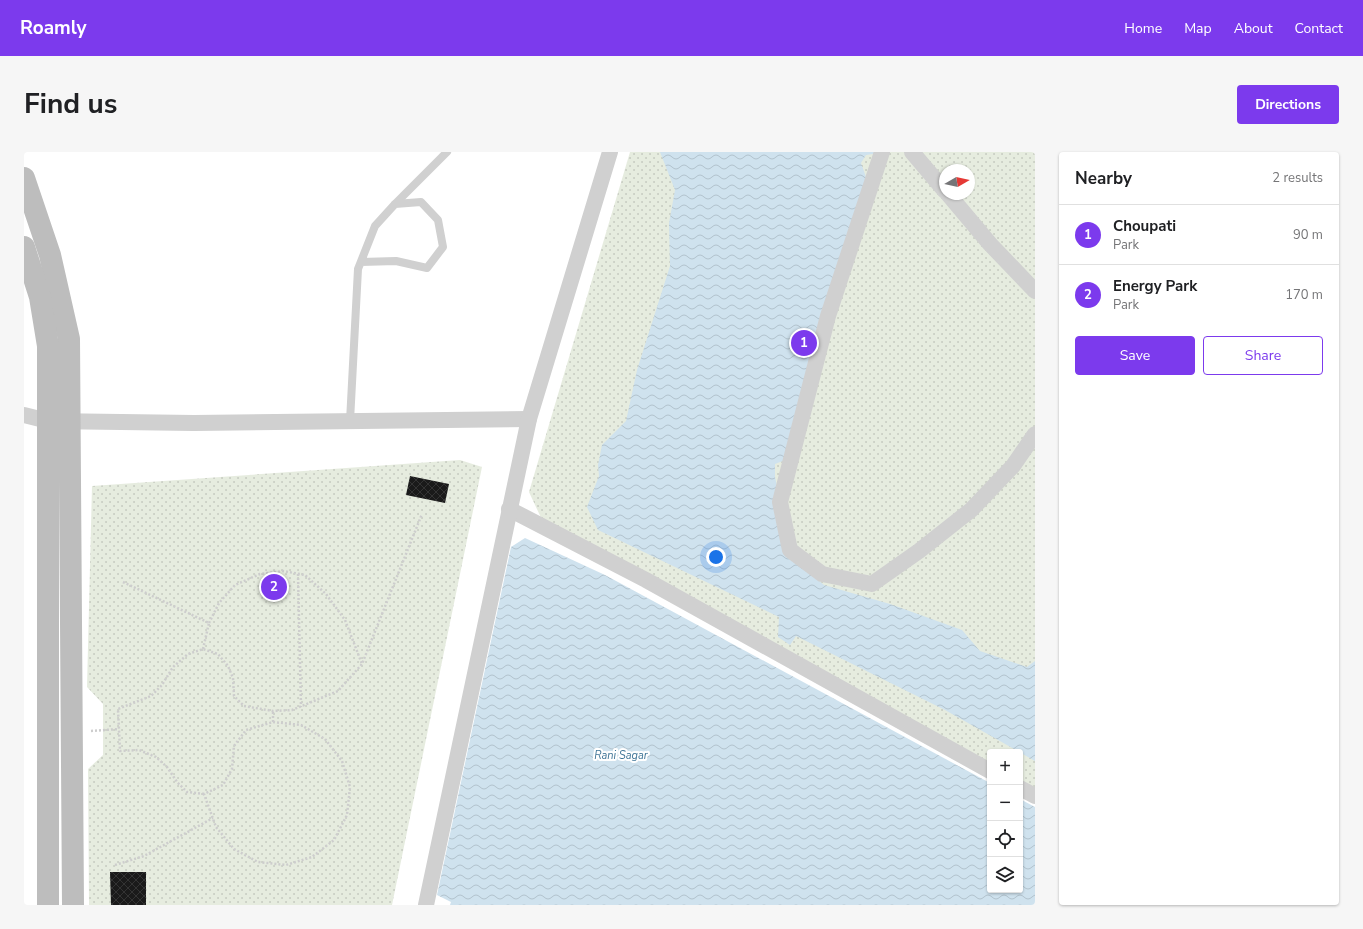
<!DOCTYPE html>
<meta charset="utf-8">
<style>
:root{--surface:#fff;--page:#f6f6f6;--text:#202124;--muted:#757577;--line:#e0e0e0;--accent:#7c3aed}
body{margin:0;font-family:"Nunito Sans",sans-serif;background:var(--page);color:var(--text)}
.controls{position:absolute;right:12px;bottom:12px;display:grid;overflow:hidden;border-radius:4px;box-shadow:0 1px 3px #0004}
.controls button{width:36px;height:36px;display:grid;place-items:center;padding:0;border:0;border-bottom:1px solid var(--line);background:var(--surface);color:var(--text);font:20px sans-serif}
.compass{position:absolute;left:915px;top:12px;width:36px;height:36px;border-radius:50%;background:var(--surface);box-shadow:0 1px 3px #0004;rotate:81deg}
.you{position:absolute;left:692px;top:405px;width:14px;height:14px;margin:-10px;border:3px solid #fff;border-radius:50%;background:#1a73e8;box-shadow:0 0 0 6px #1a73e833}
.badge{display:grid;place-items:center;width:26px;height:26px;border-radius:50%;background:var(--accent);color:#fff;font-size:13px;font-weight:700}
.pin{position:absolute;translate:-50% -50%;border:2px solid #fff;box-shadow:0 1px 4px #0006}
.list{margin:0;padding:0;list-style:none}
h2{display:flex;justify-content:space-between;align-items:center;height:52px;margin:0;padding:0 16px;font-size:17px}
h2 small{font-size:13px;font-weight:400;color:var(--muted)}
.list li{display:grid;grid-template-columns:26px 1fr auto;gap:12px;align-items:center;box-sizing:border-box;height:60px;padding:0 16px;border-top:1px solid var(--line)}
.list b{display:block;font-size:15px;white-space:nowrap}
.list p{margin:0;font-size:13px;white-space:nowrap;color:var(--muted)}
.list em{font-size:13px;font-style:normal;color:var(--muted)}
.actions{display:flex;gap:8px;padding:12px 16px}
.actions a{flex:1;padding:9px 0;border:1px solid var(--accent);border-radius:4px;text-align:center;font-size:14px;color:var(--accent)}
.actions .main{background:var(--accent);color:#fff}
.icon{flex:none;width:22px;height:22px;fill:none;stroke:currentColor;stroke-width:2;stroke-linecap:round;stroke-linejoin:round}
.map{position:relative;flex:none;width:1011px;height:753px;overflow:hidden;border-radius:4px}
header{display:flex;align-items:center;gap:24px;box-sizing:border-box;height:56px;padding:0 20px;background:var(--accent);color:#fff}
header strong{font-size:19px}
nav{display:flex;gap:22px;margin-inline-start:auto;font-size:14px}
.intro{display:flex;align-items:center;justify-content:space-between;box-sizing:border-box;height:96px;padding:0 24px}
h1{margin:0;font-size:28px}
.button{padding:10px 18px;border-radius:4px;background:var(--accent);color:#fff;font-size:14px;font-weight:700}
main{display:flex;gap:24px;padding:0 24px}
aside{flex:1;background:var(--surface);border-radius:4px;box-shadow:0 1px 3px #0004}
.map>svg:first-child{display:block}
.park{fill:url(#park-dots);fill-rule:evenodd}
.water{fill:url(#water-waves)}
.building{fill:url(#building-cross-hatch)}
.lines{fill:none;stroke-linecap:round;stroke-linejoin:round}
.path{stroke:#cdcdcd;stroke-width:2.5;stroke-dasharray:2 2;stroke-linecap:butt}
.lane{stroke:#d0d0d0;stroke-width:8}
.street{stroke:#d0d0d0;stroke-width:16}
.secondary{stroke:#bdbdbd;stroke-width:22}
.labels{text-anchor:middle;stroke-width:4;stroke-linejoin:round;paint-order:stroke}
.water-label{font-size:11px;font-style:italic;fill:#3f7597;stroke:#fff}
</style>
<header>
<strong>Roamly</strong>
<nav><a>Home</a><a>Map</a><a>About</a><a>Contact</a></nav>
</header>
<div class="intro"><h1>Find us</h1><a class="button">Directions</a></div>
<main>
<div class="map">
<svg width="1011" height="753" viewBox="0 0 1011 753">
<defs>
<pattern id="park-dots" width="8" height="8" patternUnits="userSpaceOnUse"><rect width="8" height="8" fill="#e6ecdf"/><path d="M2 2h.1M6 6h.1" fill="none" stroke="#c6cbc0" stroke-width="1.8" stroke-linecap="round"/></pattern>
<pattern id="water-waves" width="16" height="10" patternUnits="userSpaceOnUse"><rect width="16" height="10" fill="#cfe2ee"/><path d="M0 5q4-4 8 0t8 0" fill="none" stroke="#b2c2cd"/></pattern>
<pattern id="building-cross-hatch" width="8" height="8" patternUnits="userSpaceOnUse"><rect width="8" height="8" fill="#1a1a1a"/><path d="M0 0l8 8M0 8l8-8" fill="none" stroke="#333"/></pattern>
</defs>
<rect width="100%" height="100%" fill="#fff"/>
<!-- park -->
<g class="park">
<path d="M606,0H1011V644L996,636V600H966V619L519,370L505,340ZM921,18H945V42H921Z"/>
<path d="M436,308L458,315L368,753H65L64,617L79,603V552L63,535L68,334Z"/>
</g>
<!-- water -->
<g class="water">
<path d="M636,0H850L849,2L842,3L837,11L842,25L769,305L751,312V325L764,386L779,415L800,433L866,452L938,478L956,499L1003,515L1011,509V609L921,558L772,484L766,493L754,485L755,465L574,378L563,355L575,324L574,313L578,293L602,269L613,218L646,114L645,71L651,38Z"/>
<path d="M501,386L581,423L966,631V738H996V647L1011,655V753H426L427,750L413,743L487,395Z"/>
</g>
<!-- building -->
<g class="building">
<path d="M386,324L425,332L421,351L382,343Z"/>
<path d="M86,720H122V753H87Z"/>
</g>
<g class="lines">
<!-- path -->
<g class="path">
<path d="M274,422L277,555"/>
<path d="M99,430L185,471L179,497"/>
<path d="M185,471L195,451L211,433L236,422L259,419L281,423L302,442L321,468L338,512"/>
<path d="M249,570L277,573L301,587L318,609L326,635L323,663L310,688L288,705L262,713L234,710L210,697L192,675L180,642L199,633L208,617L210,594L222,578Z"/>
<path d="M249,570V559"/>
<path d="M67,579L95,577"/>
<path d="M180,642L163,640L153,630L143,615L132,605L115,598L96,599L94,557L127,544L138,533L149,515L164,502L179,497L194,502L204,514L209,526L210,544L220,554L249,559L268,558L314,539L338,512L398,362"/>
<path d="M91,713L120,704L189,666"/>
</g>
<!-- lane -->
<g class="lane">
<path d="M371,52L423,0"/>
<path d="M326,269L334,117L351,74L371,52L397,50L414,68L419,95L403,116L372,109L337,110"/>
</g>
<!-- street -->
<g class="street">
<path d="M858,0L804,164L756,350L766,398L798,422L848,432L895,399L947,358L989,314L1011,282"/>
<path d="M888,0L921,39"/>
<path d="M924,42L966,92L1011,139"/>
<path d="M0,263L24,269L170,271L505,267"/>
<path d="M485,357L622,428L966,619"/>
<path d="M996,636L1011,644"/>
<path d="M402,753L505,267L586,0"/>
</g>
<!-- secondary -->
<g class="secondary">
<path d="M0,26L26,103L45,187L49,753"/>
<path d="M0,95L16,145L24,194V753"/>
</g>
</g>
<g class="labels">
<!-- water labels -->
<g class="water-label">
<text x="597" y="607">Rani Sagar</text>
</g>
</g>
</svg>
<div class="controls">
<button>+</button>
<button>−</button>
<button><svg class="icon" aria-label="locate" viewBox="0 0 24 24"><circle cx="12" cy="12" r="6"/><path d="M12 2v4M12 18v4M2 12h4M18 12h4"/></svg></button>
<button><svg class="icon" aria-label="layers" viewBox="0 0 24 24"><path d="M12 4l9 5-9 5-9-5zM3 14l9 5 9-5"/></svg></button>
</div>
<svg class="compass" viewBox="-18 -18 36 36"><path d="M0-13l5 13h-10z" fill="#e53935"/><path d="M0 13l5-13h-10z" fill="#757577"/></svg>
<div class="you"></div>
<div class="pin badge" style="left:780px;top:191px">1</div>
<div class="pin badge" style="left:250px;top:435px">2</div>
</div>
<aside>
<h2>Nearby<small>2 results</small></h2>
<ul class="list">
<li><span class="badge">1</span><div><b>Choupati</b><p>Park</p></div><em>90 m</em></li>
<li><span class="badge">2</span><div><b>Energy Park</b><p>Park</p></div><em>170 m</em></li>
</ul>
<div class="actions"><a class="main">Save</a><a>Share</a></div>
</aside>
</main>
